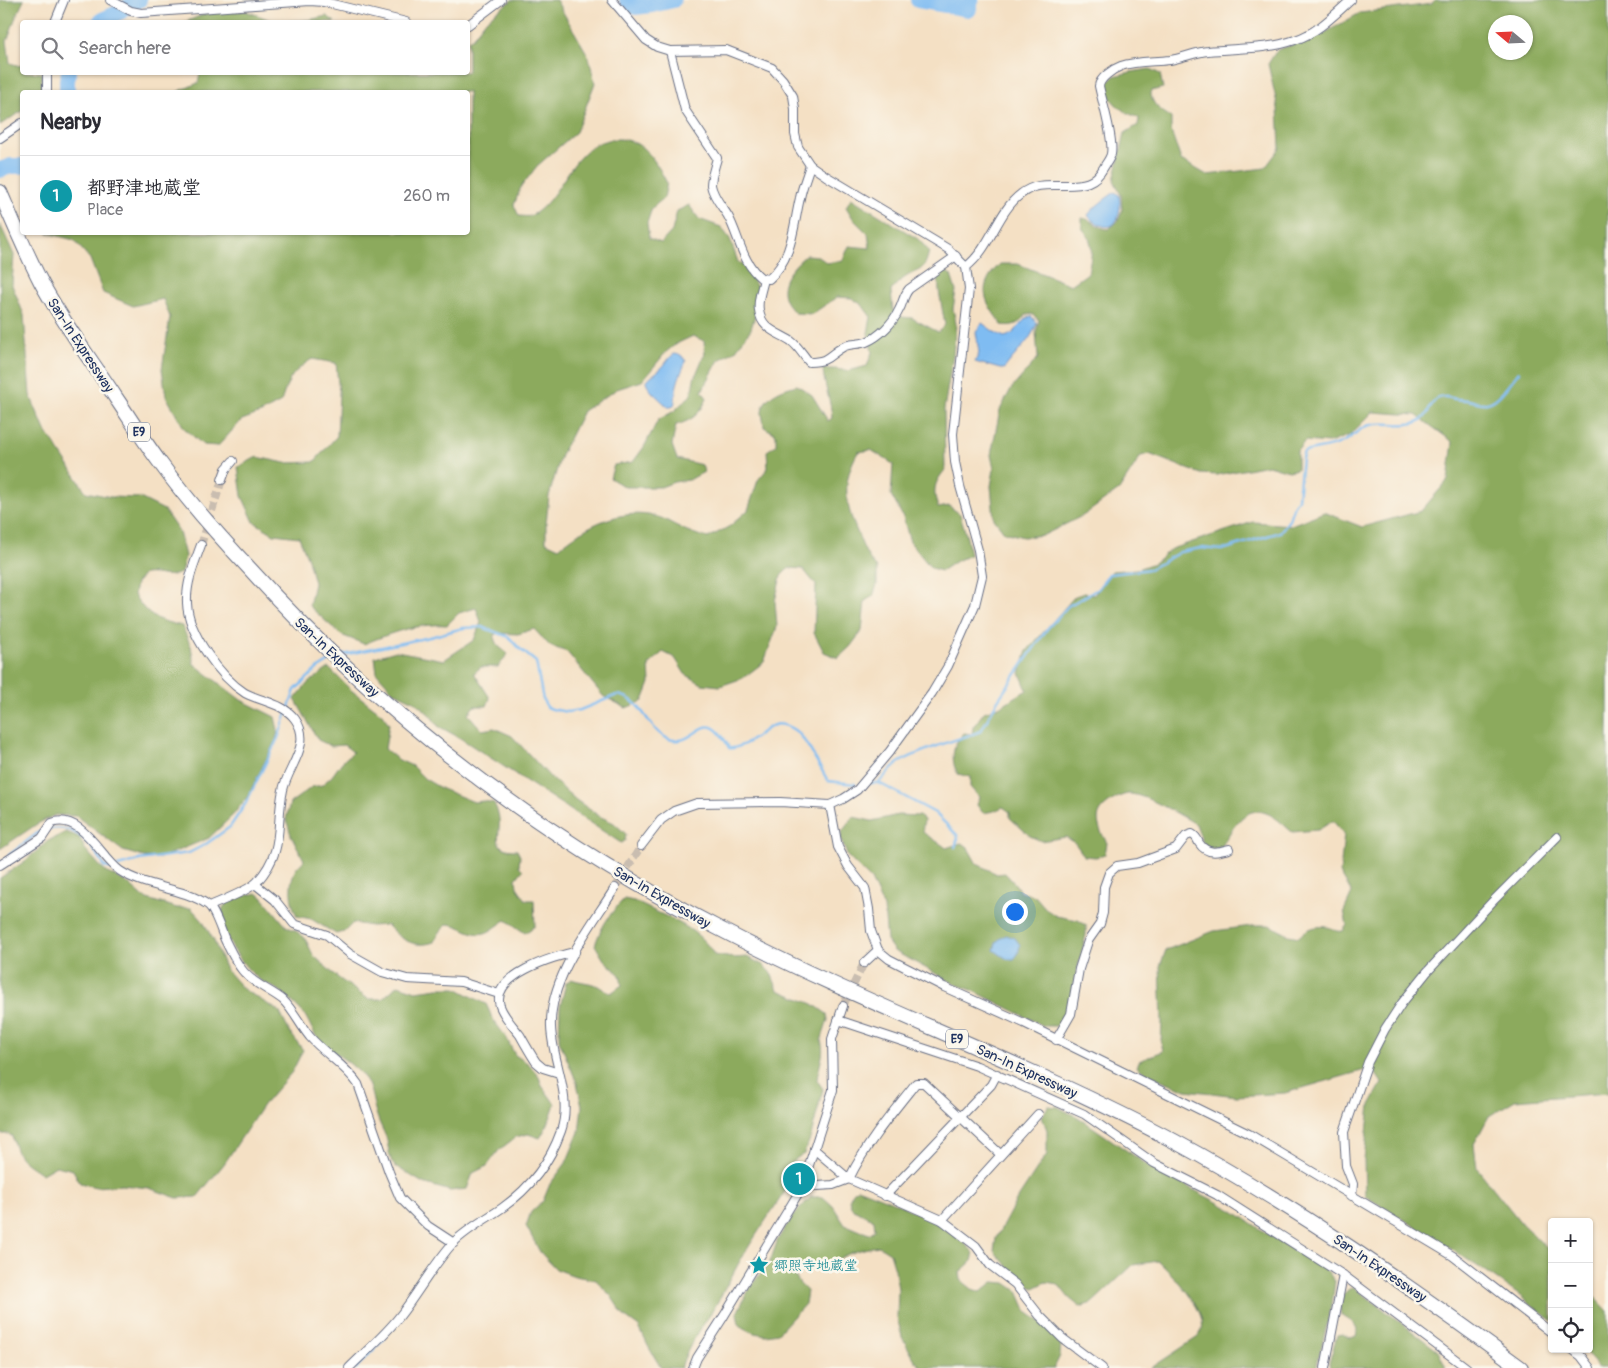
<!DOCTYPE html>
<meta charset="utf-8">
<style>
:root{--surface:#fff;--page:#f2f2f3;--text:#2b2b33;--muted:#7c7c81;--line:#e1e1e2;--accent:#0f766e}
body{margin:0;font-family:Pangolin,"Klee One",sans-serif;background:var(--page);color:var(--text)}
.controls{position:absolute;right:15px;bottom:15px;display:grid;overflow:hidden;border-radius:5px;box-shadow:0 1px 4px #0004}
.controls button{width:45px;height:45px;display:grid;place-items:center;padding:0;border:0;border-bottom:1px solid var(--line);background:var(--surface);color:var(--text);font:25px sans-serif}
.compass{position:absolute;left:1488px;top:15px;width:45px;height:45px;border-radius:50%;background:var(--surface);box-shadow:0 1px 4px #0004;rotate:289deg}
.you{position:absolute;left:1014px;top:911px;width:18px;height:18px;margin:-12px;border:4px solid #fff;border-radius:50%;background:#1a73e8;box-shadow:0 0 0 8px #1a73e833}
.badge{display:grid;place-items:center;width:32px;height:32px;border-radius:50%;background:var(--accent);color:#fff;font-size:16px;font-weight:700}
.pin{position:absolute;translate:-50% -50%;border:2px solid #fff;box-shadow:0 1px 5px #0006}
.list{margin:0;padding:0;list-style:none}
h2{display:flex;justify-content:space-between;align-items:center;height:65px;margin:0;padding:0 20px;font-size:21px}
h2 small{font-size:16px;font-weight:400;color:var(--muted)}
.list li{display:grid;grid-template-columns:32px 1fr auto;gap:15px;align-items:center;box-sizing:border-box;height:80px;padding:0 20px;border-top:1px solid var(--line)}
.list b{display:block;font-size:19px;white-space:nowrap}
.list p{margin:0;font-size:16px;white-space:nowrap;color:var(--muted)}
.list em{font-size:16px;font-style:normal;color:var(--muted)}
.icon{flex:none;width:28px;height:28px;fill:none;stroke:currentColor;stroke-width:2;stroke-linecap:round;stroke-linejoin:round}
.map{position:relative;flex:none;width:1608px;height:1368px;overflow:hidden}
.search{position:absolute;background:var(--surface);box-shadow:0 1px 4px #0004;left:20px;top:20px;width:450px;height:55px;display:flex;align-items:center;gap:12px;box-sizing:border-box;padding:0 18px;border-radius:5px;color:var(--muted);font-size:19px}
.panel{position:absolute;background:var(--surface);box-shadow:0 1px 4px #0004;left:20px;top:90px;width:450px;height:145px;border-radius:5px}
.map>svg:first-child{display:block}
.forest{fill:#8caa5d;stroke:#546c5e;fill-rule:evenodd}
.water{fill:#7fbcf2;stroke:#4d76a8}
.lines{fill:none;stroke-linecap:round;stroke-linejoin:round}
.stream{stroke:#7fbcf2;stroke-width:2.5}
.river{stroke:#7fbcf2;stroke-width:16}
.street-tunnel{stroke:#c9bdb0;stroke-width:8;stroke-dasharray:8 4;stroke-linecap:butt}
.street-casing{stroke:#676d82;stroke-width:10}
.highway-casing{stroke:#676d82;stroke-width:16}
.street{stroke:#fff;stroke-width:8}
.highway{stroke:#fff;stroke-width:14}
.labels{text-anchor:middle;stroke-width:5;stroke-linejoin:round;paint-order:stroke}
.shield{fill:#fbf7ec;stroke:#5e6b89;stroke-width:1}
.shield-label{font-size:12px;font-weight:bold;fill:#1b2f5e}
.street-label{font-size:14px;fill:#1b2f5e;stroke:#fbf7ec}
.culture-label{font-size:14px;fill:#0d838f;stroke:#fbf7ec;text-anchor:start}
</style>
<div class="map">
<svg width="1608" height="1368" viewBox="0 0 1608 1368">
<rect width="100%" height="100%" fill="#fbf7ec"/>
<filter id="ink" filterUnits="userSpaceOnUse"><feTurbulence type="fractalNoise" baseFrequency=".02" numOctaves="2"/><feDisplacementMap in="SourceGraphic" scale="10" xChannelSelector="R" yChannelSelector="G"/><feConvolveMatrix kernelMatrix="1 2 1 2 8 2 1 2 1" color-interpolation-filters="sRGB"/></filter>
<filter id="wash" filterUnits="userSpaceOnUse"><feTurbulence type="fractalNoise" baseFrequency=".0096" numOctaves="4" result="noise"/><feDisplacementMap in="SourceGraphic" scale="20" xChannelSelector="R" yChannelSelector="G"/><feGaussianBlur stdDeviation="1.12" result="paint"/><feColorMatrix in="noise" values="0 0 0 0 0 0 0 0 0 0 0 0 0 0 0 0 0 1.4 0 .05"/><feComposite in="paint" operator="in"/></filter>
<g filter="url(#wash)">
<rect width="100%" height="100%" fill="#f4e0c4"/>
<!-- forest -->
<g class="forest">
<path d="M0,0H24L15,19L7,41L10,63L20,66L22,64V72L42,73L41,92H22V111L0,125Z"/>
<path d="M512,0H556L589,57L595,83L576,132L537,166L521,187L514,205L519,216C522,216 527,217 530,216C563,201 570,141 616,139C644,138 656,162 667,183L664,198L652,208L647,223L649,238L661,243L672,231L677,211L689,205L699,219L721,227L730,239L738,262L745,266L757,287L756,312L751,329L735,351L719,360L702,391L707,398C701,414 691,421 676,425L672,445L677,459L702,465L704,472L689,480L674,482L661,487H625L610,478L614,465L633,462L644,447L658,420L674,411L691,395L694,379L705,353L704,341L693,336L676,344L666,352L642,381L617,389L583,411L561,455L549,496L546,523V542L559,548C586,525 622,507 658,517C666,519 672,524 679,527C688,532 698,535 708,538L730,526L748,510L758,480L768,468L767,451L776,445V434L764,427C764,422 762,416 762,411C764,395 784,388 797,385L812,395L828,421L832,418C831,401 824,386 823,369H835L848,371L867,366L872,352L868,333L871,317L862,305L852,298L837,297L812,314L795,313C792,309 787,305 785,300C777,281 794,266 806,255L818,256L827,263L843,260L849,246L870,248L868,234L854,220L846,207L851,198L918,239L929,251C924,275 919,267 903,279C898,282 894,287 891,291L893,310L902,317L912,318L938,332L945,325L939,291L938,275L944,270L951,275L956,291L953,309L956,324L953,355L944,409L945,470C933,484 933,491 938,508L949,506L960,514L967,538L970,555L956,561L941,571L931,568L910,542L903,517L891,495L893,464L871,450L858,452C841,482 845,504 858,534C863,547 867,558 877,568V585L873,596L865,601L862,631L850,647L838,658L824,652L814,633L816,585L803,569L789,568L781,576L775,601L777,627L764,662L743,678L720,686L702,684L685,674L675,658L663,652L649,665L650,683L643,701L626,708L603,696L567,652L550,646L534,629L518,634L496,633L494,638L497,645L508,654L498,667H481L474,673L490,698L487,706H474L468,714L482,730L494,728L512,736L550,777L576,800L599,816L614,823L626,834L625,841L621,843L460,738L438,726L430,715L414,701L393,691L377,673L375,657L396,651L444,660L474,640L481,622L476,608L459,613L447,625C417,623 391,633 364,644L341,635L309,606L314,583L308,559L299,537L274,534L254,522L242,496L238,467L257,457L285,463L314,462L337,436L339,393L336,363L312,359C291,373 289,378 281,402L261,413L242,420L218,446L203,445L184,428L166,396L162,369L170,317L163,299L133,306L103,293L90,259L74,240L47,233L468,232V92H177L198,83L200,73L468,72V40L472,38L487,19Z"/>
<path d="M1434,0H1608V1093L1515,1100L1489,1116L1474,1144L1477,1168L1522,1224L1552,1253V1321C1494,1273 1429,1235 1365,1196L1364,1159L1370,1105L1382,1083L1372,1068L1285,1093L1237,1096L1186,1090L1147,1074L1137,1067L1139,1061L1163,1051L1161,1041L1162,1022L1160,966L1166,950L1214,931L1259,925H1269L1289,935L1299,937C1306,928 1319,924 1331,928C1336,930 1337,932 1343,931L1347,925L1344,911L1352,893L1340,873L1344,834L1333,821L1318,830L1292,832C1284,825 1275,816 1266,813C1244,804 1231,831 1222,846L1215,849L1207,847L1202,841L1196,824C1182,816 1143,793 1128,794C1120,795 1109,802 1104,807C1092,818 1101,832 1107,843L1105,854L1096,857L1084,856L1075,843L1066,837L1041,841L1030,836L1010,818V812L1003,807L994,811L983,813L977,805L979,797L970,787V777L958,774C950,761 952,744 964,733L972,734L973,727L984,712L999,707L1027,690L1020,673L1027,651L1075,596L1085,593L1094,595L1112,571L1137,569L1154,563L1171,549L1253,522L1291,525L1324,512L1362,527L1421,511L1448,480L1453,442L1416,415L1373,412L1350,435L1329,443L1305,441L1297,451V469L1289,471L1268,465L1217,475L1201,474L1149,454L1141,456L1119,490L1084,515L1044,535L1023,537L1004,532L994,519L991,486L994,469L991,455L1000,410L1011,389L1038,358L1036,332L1039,320L1032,314L1026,315C1020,324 1012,327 1002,325C984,301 976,287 1000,264H1018L1071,285L1088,273C1091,254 1096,244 1082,228V218C1092,219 1098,229 1109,229L1118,221L1122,211L1121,195L1114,180L1125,133L1138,125L1139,118C1121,111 1112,104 1104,86L1114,76L1131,72L1150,69L1160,74L1163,88L1151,91C1150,104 1161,111 1171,117V131L1181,160L1207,175L1265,168L1280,148L1278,108L1268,64L1277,50L1319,36L1360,13L1432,4ZM1496,22H1526V52H1496Z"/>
<path d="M223,11H246L276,22L308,20L327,16L335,22H185L202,15Z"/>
<path d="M0,224L14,255L12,285L24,315L30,395L44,428L86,492L111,497L140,498L164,510L179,532L185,556L181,573C166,579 158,572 144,574L136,583L134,595C150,619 155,619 182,626L191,646L194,664L241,700L275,717L278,730L276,740L248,796L233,815L209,838L160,858L144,857L123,851L76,816L55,815L37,824L0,849Z"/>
<path d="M329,668L351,690L382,714L389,724L385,749L397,759L412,766L425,779L442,789L474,802L484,801L494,803C496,808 499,814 499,819C501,837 490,850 517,850L520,856L519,866L523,870L516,879L517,887L526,900H534L535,926L525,933L506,920C499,924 492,931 485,933C471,937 461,924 447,924L440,932L434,942C414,949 400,939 387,925L371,926L353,923L344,932L336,934L311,919L297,916C290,902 288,883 296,869C298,866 302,863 304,860L291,835L286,819L290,803L312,787L322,785L332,776L342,762L353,752L344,745L331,746L318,740L295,699L308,683Z"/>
<path d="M898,815L919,816L924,820C924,824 921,830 924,833C926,835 942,844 946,848L961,843L967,846L977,864L997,874L1005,873L1016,885L1020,892L1035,896L1047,910L1056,916L1078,920L1086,925V935L1072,992L1064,1018L1056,1026H1044L972,990L955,984L894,951L887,941L884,908L871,880L848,857L841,840V833L853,817L872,821Z"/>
<path d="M66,832L79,837L85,849L99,865L108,873L126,882L144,898L177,908H191L202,920L214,941L226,970L243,989L279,1011L289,1031L303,1050L292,1072L263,1105L224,1164L197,1197L177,1198L149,1188L122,1185L96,1187L80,1183L73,1170L56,1166L42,1174C23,1161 17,1160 12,1136L8,1134H0V878L25,861L48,841Z"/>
<path d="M257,893L263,898L286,926L296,931L305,938L313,955L337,977L368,999H382L398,985L416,991L438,988H456L486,1004L494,1021L506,1037L515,1055L529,1064L539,1077L542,1086L555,1104L548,1124L540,1138L528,1134L516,1137L499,1150L487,1166L473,1173L467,1189L450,1191L423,1183L395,1166C388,1159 389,1146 386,1137C383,1130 379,1123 377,1116C373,1105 372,1090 366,1080C353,1063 339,1057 323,1044C314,1036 312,1028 307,1019C303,1011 293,1003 286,996C277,987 264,985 255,976C242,965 209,920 226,904C233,896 247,896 257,893Z"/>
<path d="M624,899L634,901C662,916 699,926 714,955L734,958L747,957L763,965L771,973L778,990L813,1004L827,1014L828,1020L821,1041C826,1053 818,1067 817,1080L823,1089L811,1136L804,1154C789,1162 788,1165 792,1181C774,1208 756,1234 740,1261C731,1277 723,1293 714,1308C702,1328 687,1346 681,1368H661L648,1346L639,1327L624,1316L611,1296L596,1280L575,1276L556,1269L540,1252L526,1226L531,1212L543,1201L550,1184L566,1163L579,1132L582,1106L577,1083L559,1040L560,1007L566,983L571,979C579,982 588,982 596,985C602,987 605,992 611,993L622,985L620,975L604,960L595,945C601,927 610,913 624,899Z"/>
<path d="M1048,1106L1058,1107L1081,1119L1152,1168L1232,1210L1278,1241L1324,1267L1335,1281L1332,1305L1316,1368H1151L1198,1337C1199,1335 1201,1333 1202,1330C1207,1309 1172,1274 1158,1261L1133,1265L1092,1303L1080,1307L1069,1298L1058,1284L1046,1282L1034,1288L1021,1282L994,1251L996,1238L1016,1201L1047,1154V1130L1042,1117Z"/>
<path d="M857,1188C896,1203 947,1222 974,1253L972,1261L960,1272L961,1280L972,1289L981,1292L993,1282L1006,1283L1018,1291L1027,1312L1048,1327L1061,1342L1060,1356L1054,1368H922L916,1362L902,1337L897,1317L898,1289L895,1269L890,1253L879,1246C859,1249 840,1255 824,1269L799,1266L795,1276L799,1283L807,1291L805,1304L778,1333L766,1335L754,1333L739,1325L737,1313L746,1295L753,1283L770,1262L778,1239L792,1217L811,1197H823L833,1206L845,1225L869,1234L875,1230L874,1220L852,1208L849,1200L853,1192Z"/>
<path d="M1354,1287L1438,1351L1446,1368H1330L1329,1363L1337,1335L1342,1334L1351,1338L1356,1336C1360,1324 1350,1321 1341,1315C1338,1304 1341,1291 1354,1287Z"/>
<path d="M1589,1291L1608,1311V1368H1597L1593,1359L1583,1349H1589Z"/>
</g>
<!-- water -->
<g class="water">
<path d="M1115,192L1119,195C1122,210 1118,236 1097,223C1093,221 1090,219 1088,215C1095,206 1105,199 1115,192Z"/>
<path d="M1031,316L1037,323C1030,343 1016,352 1004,369H1000L975,362L979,353L976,332L982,323L993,331L1004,337C1018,335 1019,320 1031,316Z"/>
<path d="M674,354L681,355L686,361C683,369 679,376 677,385C675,392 676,399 674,406L671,407H668L651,391L646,382C650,375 654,375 659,370C665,366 667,359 674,354Z"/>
<path d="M1006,935L1015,938L1020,945L1018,954L1014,959H1007L994,950L997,941Z"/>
</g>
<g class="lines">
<!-- stream -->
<g class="stream">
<path d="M343,655L430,637L463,628L482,627L509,637L520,649L536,662L543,700L547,707L552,709L567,712L580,710L617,695C643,697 647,731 669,739C697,749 705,700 729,748C733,749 735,748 740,746C764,738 770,711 797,732C805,738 822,771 828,781L855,784"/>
<path d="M870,783H879L935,813L957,835L958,838L955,847"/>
<path d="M878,783C886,777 890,767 900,762C925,748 954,741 981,731L998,700L1047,629L1068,606L1098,589L1109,574L1150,569L1180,552L1201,548L1222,550L1280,532L1289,520L1294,505L1298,499L1302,458L1304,452C1317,449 1332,448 1345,441C1354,436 1360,427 1370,425C1387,421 1404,428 1420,421C1430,416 1428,404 1438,398C1445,395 1450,398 1456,399C1460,400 1464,399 1468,400C1474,401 1480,404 1487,403C1499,401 1511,381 1519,372"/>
<path d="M51,829C78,824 93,847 105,867L109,868L113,867"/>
<path d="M9,855L39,832L44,831"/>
<path d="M118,866L139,860L189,853L206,844L230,827L246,803L278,738L295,690L317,669L333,659"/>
<path d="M356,1368L384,1339"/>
</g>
<!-- river -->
<g class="river">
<path d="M627,0L635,7L652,5L673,0"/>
<path d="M918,0L969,9L971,0"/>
<path d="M100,22L102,20L122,11L139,0"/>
<path d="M67,92V80L69,72"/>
<path d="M0,170L11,166H22"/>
</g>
</g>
</g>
<g filter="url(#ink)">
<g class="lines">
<!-- street-tunnel -->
<g class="street-tunnel">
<path d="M201,545L222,480"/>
<path d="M615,888L641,846"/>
<path d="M843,1006L864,963"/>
</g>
<defs>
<g id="street">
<path d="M110,0L131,11L141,13L310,1L324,2L406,22"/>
<path d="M612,0L646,40L657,47L670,51L726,50L772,68L783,80L793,96L795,109V134L798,147L810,165L826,176L948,249L966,267L969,289L953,434L955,462L960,486L978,550L982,576L975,605L948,666L932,693L890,751L857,790L843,799L830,805L780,802L697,803L674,811L661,820L641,846"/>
<path d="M55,22L64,0"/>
<path d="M468,25L501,0"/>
<path d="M670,51L685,110L717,158C715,166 711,177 711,185C713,197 722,206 728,216C739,236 742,263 761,278L769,279C793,258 793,227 800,198C802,187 807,176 810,165"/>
<path d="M47,92V72"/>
<path d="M0,138L22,123"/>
<path d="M966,267C991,248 997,212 1021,194C1035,183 1049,185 1065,185C1083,185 1095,184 1104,167C1106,163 1110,159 1111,154C1114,140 1102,101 1099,86C1100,78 1113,69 1121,66C1136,61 1154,62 1170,60C1183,58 1195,52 1208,51C1236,48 1267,50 1295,40C1317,33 1334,15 1351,0"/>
<path d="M764,279C762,289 757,300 759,310C761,329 777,332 791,341C798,346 803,355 809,362C830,362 828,355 843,347C850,343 858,345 866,342C879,337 893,323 899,310C903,303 903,296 909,289L956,256"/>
<path d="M222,480L226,469L233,461"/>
<path d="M201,545C194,564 186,583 187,603C188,633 220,677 245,693C262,702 283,703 295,719C313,744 288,766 283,790C275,827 286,849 257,882C250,890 221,901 210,906"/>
<path d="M830,805L838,847L848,866L865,888L869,909L871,931L878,950L864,963"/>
<path d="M0,865L42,838L52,823C81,812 102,859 120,871C146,888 182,887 208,905C215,910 222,934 226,942C231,952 236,963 243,971C253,984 271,990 283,1000C294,1011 300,1025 310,1037C325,1054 345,1065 358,1084L389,1172L400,1198L428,1226L454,1243"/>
<path d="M255,884L275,900L294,924L327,935L350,954L382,972L407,979L461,982L499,994"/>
<path d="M878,950L889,959L944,987L1024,1023L1249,1134L1453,1256L1552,1333"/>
<path d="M838,1020L977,1066L1084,1114L1154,1163L1217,1195L1343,1275L1467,1368"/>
<path d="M1056,1040L1071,1014L1079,969L1088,941L1100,924L1103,913L1104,887L1109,873L1117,866L1138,863L1176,849L1186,836L1192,834C1197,837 1197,839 1199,843C1207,855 1218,852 1229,849"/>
<path d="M559,1073L543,1068L536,1062C530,1053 525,1044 520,1035C513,1026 504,1017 500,1006C490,976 554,956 575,952"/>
<path d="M814,1149L849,1179C866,1144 892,1113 916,1083H924L1000,1154"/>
<path d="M802,1187L833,1185L849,1179L942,1220L976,1246L990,1265L1015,1284L1040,1316L1062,1338L1102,1368"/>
<path d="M885,1196L991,1085L997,1074"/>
<path d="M1352,1196L1353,1184L1346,1166L1344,1132L1368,1062L1385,1029L1402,1003L1427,972L1493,901L1557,837"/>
<path d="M942,1220L1038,1114"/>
<path d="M1572,1349L1581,1356L1590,1368"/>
<path d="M349,1368C366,1351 385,1335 399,1317C418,1293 433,1265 453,1243C467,1229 486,1219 502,1208C529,1189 550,1162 561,1131C573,1097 552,1061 551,1027C549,978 590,928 615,888"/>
<path d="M693,1368L697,1358L724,1316L802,1187L833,1090L832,1039L843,1006"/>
<path d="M1325,1368L1343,1275"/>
</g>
<path id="highway" d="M0,192C13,222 26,253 41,282C63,323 91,360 116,398C131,420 145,443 161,464C188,501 219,536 250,569C384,717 540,837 718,928C867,1006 1026,1062 1174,1141C1297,1207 1409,1286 1521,1368"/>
</defs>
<!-- street casing -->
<use href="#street" class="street-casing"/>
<!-- highway casing -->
<use href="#highway" class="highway-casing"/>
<!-- street -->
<use href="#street" class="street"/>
<!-- highway -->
<use href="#highway" class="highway"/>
</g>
</g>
<!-- icons -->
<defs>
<symbol id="sight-bare" viewBox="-9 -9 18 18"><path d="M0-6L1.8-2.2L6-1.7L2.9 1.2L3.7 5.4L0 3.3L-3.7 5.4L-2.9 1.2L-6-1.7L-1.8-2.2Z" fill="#0f9aa8" stroke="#fbf7ec" stroke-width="2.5" paint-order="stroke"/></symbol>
</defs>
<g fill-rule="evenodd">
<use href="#sight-bare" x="745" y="1251" width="28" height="28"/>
</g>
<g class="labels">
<!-- shield labels -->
<g class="shield">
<rect x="128" y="422.5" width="22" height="19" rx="4"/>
<rect x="946" y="1029.5" width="22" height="19" rx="4"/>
</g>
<g class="shield-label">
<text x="139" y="436">E9</text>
<text x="957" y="1043">E9</text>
</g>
<!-- street labels -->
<g class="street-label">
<text transform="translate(81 345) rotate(57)" y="5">San-In Expressway</text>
<text transform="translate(337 657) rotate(43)" y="5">San-In Expressway</text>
<text transform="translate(662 897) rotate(30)" y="5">San-In Expressway</text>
<text transform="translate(1027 1071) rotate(25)" y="5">San-In Expressway</text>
<text transform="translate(1380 1268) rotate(34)" y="5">San-In Expressway</text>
</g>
<!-- culture labels -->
<g class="culture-label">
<text x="774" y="1270">郷照寺地蔵堂</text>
</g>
</g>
</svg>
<div class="controls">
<button>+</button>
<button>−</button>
<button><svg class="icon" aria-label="locate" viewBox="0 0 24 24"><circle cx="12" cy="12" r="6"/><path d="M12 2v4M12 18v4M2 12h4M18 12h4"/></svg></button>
</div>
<svg class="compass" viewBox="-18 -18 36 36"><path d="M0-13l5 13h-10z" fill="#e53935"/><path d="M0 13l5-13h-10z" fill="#7c7c81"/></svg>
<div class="you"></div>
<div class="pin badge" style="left:799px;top:1179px;background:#0f9aa8">1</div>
<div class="search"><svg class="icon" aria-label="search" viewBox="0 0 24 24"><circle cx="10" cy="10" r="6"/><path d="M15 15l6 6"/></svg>Search here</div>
<section class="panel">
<h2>Nearby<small></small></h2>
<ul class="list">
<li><span class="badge" style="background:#0f9aa8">1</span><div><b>都野津地蔵堂</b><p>Place</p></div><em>260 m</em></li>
</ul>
</section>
</div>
